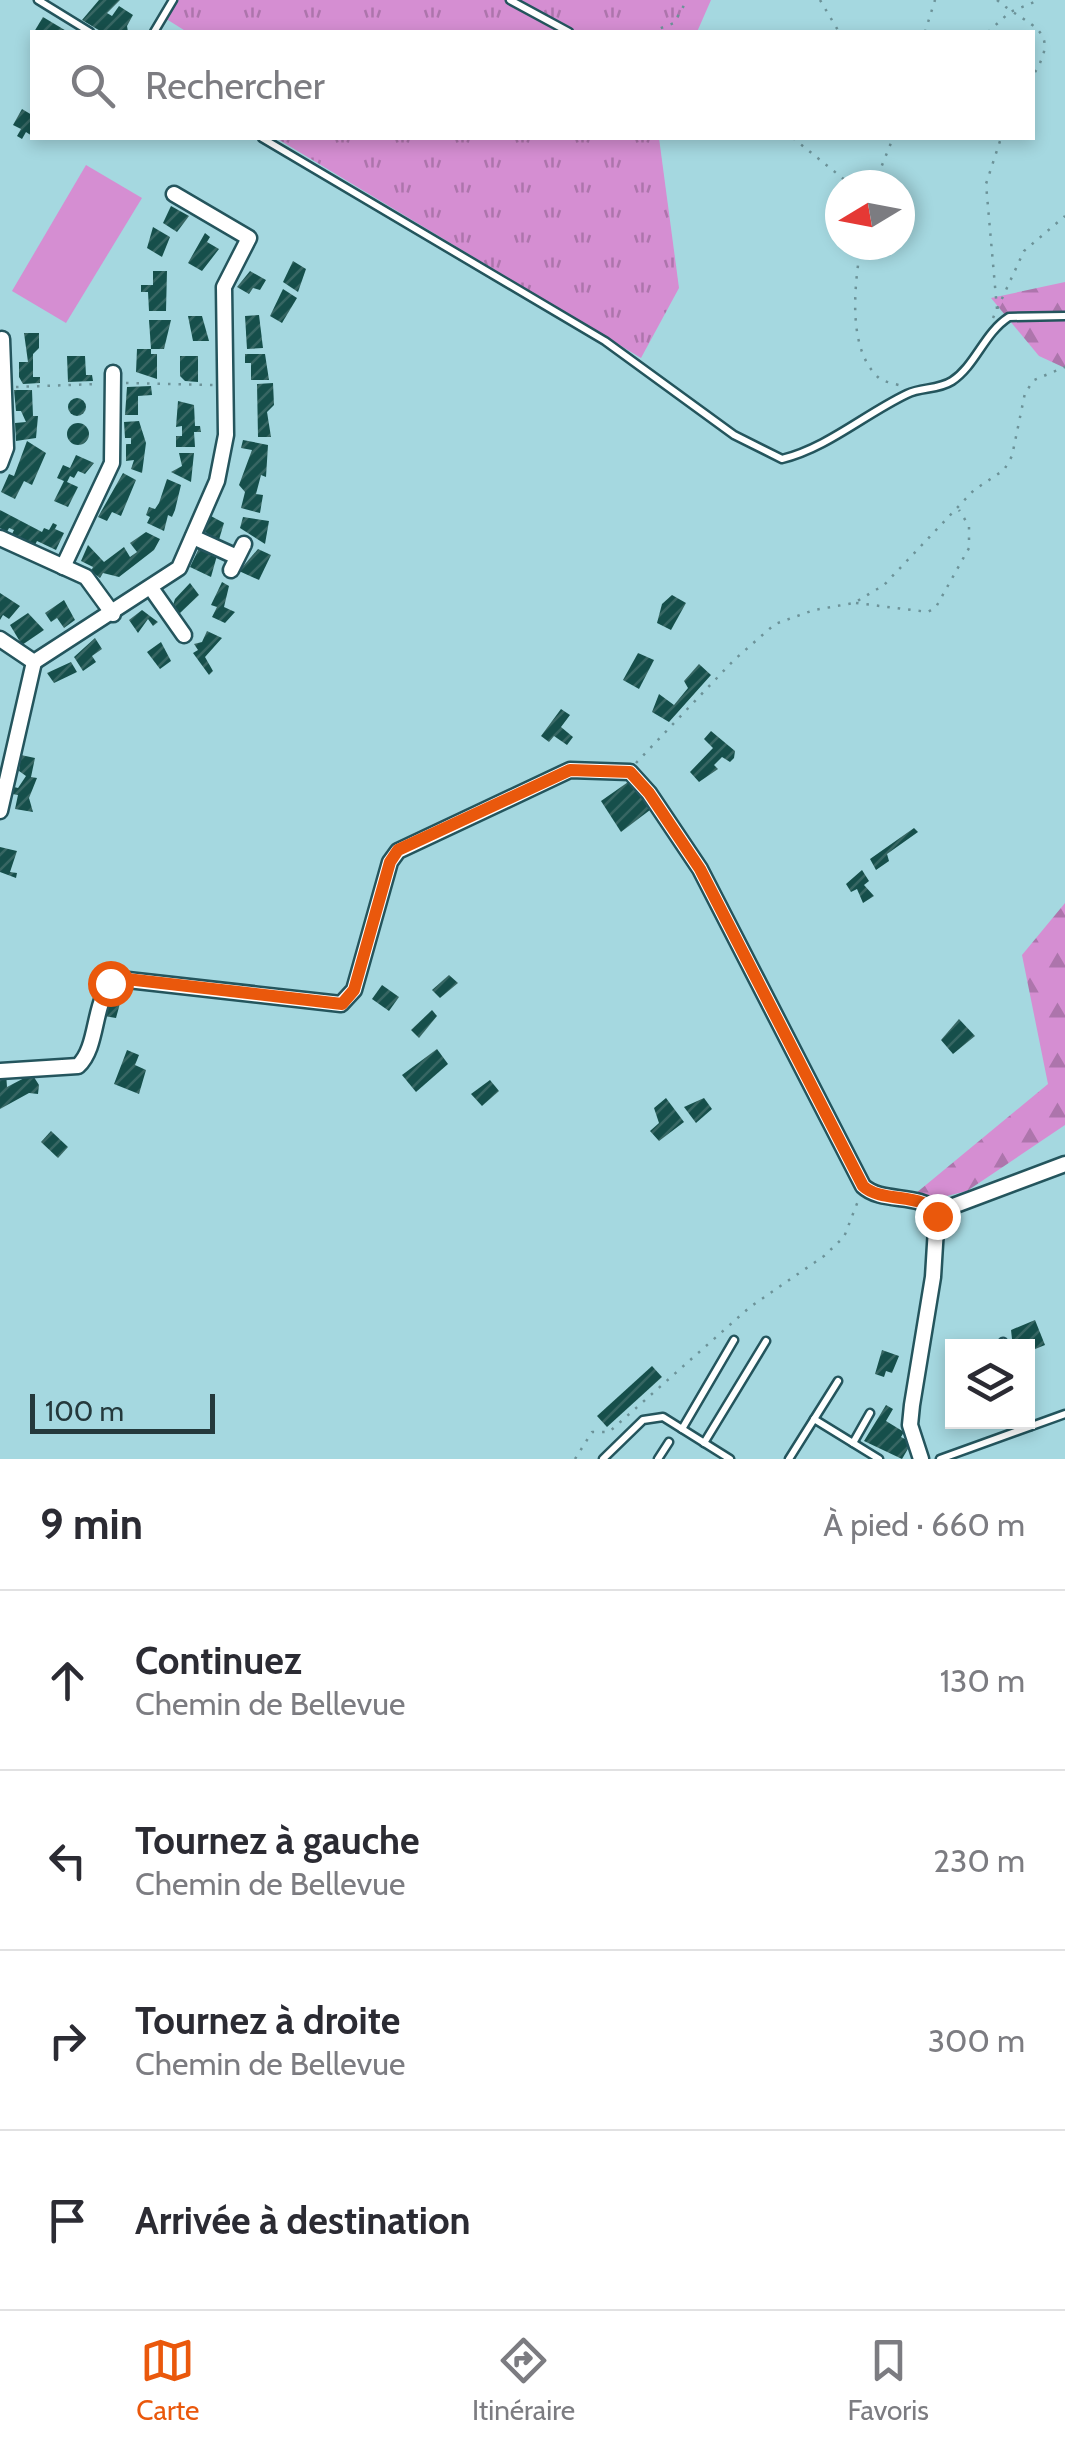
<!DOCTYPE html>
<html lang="fr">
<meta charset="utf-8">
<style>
:root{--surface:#fff;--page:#f2f2f3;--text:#2b2b33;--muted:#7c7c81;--line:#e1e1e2;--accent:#ea580c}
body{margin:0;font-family:Cabin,sans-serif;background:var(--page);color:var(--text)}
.controls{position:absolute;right:30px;bottom:30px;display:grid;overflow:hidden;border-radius:0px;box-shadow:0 5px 15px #0003}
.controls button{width:90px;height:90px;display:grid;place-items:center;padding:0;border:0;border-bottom:2px solid var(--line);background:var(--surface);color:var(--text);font:50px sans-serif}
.compass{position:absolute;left:825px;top:170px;width:90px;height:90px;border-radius:50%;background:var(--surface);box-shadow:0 5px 15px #0003;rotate:260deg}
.scale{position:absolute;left:30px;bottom:25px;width:185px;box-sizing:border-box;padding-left:10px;border:5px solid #24393c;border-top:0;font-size:28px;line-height:35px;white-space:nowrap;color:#24393c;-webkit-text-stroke:8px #a5d8e0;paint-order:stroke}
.stop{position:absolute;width:30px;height:30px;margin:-22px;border:8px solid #ea580c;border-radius:50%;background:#fff}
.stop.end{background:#ea580c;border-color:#fff;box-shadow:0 2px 10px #0008}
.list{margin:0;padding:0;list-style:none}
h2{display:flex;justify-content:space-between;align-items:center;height:130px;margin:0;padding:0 40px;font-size:42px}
h2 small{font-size:32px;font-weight:400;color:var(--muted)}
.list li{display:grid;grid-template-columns:65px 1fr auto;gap:30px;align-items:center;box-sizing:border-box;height:180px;padding:0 40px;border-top:2px solid var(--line)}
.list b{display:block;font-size:38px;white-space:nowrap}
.list p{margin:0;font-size:32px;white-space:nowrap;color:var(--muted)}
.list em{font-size:32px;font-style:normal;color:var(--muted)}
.icon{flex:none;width:55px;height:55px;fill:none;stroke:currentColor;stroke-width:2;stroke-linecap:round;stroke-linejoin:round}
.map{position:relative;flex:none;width:1065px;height:1459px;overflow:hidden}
.search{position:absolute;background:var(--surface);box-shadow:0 5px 15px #0003;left:30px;right:30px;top:30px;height:110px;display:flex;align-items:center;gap:25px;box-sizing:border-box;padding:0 35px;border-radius:0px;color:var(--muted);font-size:38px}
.sheet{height:850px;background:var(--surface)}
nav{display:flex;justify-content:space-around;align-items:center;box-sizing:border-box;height:140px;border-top:2px solid var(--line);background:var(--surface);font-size:28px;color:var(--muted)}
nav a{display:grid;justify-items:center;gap:5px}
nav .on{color:var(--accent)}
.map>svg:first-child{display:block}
.grass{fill:url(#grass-tufts)}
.forest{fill:url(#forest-firs)}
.pitch{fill:#d58ed2}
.building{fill:url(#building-hatch)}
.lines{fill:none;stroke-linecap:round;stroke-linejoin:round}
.service-casing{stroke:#24555d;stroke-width:11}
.minor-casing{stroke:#24555d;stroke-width:19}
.path{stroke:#6c9298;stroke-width:2.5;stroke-dasharray:2.5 8;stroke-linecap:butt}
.service{stroke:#fff;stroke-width:6}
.minor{stroke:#fff;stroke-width:14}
.route{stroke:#ea580c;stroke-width:12}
</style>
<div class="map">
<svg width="1065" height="1459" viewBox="0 0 1065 1459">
<defs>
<pattern id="grass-tufts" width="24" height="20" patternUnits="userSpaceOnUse" patternTransform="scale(2.5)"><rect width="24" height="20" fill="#d58ed2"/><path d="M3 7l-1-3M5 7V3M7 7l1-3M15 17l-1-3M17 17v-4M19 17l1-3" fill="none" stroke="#ad75ac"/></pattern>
<pattern id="forest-firs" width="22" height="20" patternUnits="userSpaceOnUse" patternTransform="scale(2.5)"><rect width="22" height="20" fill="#d58ed2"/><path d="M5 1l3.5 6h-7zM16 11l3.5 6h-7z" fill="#ad75ac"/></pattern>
<pattern id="building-hatch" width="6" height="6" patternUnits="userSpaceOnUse" patternTransform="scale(2.5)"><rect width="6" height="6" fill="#164f4b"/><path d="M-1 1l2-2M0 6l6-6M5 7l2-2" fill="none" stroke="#376663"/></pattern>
</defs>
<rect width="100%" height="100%" fill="#a5d8e0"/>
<!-- grass -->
<g class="grass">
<path d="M170,0H711L697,32H187L160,15Z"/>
<path d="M276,138H659L679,288L641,358Z"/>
</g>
<!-- forest -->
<g class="forest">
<path d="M1065,282V368L1039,356L991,298Z"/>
<path d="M1065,903V1125L967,1191L898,1208L1048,1084L1022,955Z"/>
</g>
<!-- pitch -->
<path class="pitch" d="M86,165L142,198L66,323L12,291Z"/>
<!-- building -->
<g class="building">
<path d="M99,0H120L107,13L112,16L119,6L133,15L127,26L128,32H102L82,20Z"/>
<path d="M43,17L68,32H34Z"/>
<path d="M22,109L32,115V136L26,132L22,139L17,136L21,129L13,125Z"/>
<path d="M171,206L189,216L177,232L163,223Z"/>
<path d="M153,227L170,237L162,257L147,248Z"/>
<path d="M205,233L210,237L207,242L219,249L202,271L188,263Z"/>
<path d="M293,261L306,269L298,292L283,282Z"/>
<path d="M153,271H167L166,311H149L148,292H141V285H153Z"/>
<path d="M250,271L266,280L260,290L253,288L249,294L237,287Z"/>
<path d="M283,289L297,298L282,323L270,316Z"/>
<path d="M259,315L263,348L247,349L245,316Z"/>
<path d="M188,316H202L209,341H193Z"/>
<path d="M149,320H171L164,349H151Z"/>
<path d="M24,333H39V348L33,354V377H40V383L23,384L19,377V362H28Z"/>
<path d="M137,349H151V354H157V379L136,372Z"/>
<path d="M245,354H265L269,380H251V363H245Z"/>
<path d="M67,356H85L86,375H92L93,381L68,382Z"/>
<path d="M180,356H198V382L185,381L180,376Z"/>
<path d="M273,383L274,405L267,412L271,437H258L257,384Z"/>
<path d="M151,386L152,395L138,396V415H125L127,387Z"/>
<path d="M14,390H32L33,416H38L36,438L16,441L15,423L26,422L21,411H16Z"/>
<circle cx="77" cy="407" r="9"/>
<path d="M178,401L194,405L195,426H200L201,432H194L195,447H176V436H182V426L176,427Z"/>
<path d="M139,421L146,443L142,473L131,469L134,460L126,461V444H131V438H125L124,422Z"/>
<circle cx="78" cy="434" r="11"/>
<path d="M243,440L268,445L266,477L261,475L256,494L263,495L260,513L241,508L245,492L239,485L252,450L241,448Z"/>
<path d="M27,441L46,453L32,485L24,481L15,499L1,492L9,474L14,476Z"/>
<path d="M179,453H194L191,482L171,472L182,466Z"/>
<path d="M76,455L94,463L85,474L78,471L74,478L70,476L67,482L78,487L68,507L54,501L64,481L57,478L63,465L70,468Z"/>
<path d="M123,473L136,480L121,516L112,512L107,521L98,517Z"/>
<path d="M167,479L181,485L175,510L172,517L168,515L164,531L147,523L150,517L146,515L149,507L155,509L159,503Z"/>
<path d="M0,510L42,532L44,528L49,530L53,523L57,525L55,529L64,533L56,550L37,541L35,545L12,534L14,530L9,528L7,532L0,528Z"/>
<path d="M209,515L224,523L218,543L202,529Z"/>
<path d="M243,517L269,521L265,544L240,528Z"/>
<path d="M146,532L160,539L154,550L119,577L103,573L100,578L91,571L93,567L81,561L88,545L104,562L124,547L130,557L137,552L130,543Z"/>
<path d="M201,544L218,552L211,577L190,567Z"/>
<path d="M258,549L271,555L259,580L239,571Z"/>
<path d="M222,582L229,586L224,607L235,612L225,623L212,617L217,607L211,605Z"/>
<path d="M190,583L199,595L179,614L173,605L175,599Z"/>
<path d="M0,593L20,606L9,619L3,615L0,620Z"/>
<path d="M672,595L686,603L671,630L657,623L662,604Z"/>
<path d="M64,600L75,620L64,628L57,618L51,622L45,613Z"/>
<path d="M142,610L158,622L153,626L148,619L138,633L129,620Z"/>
<path d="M28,613L44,630L22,645L10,625Z"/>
<path d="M207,631L222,638L205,657L213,671L209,675L193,653L198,650L194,644L202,642Z"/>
<path d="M95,638L102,649L92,656L96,662L83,671L74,657Z"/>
<path d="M161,642L171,661L160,669L147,652Z"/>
<path d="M638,653L654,660L639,689L623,680Z"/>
<path d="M71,662L77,672L54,683L47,673Z"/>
<path d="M699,664L711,675L669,722L652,712L659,694L674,705L688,688L684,681Z"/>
<path d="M561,709L570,715L561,727L573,737L567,745L554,736L549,742L541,736Z"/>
<path d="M711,731L735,751L734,758L730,762L722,757L714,765L718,769L699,782L690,772L713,748L704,739Z"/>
<path d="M21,755L35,758L31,777L37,778L29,798L33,812L15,809L18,795L12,794L14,787L18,788L26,776L19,771Z"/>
<path d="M631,780L650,810L621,832L601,801Z"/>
<path d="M914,828L918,832L887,854L889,861L876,870L870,859Z"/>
<path d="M0,847L17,851L10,872L17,873L16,878L0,872Z"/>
<path d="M862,870L869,881L864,885L874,896L863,903L857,889L851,892L846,884Z"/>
<path d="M449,975L458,983L440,998L432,990Z"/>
<path d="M382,985L399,997L389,1011L372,999Z"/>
<path d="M108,992L122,996L116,1018L104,1016Z"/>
<path d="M432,1010L437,1016L419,1038L411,1030Z"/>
<path d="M959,1019L975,1036L953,1054L941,1040Z"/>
<path d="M437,1049L448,1064L416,1092L402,1075Z"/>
<path d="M127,1050L139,1055L135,1065L146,1070L139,1094L114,1084Z"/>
<path d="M6,1073L7,1087L32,1074L39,1085L38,1094L29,1093L0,1109V1075Z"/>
<path d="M490,1080L499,1091L482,1106L471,1094Z"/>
<path d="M666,1098L684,1122L659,1141L650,1131L659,1123L654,1108Z"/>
<path d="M704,1098L712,1109L696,1123L684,1107Z"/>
<path d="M51,1131L68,1147L58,1158L41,1142Z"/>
<path d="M1035,1320L1045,1345L1028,1352V1346H1018L1012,1339L1011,1330Z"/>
<path d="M882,1350L899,1356L892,1373L886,1371L884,1377L875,1374Z"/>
<path d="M652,1366L662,1377L607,1427L597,1416Z"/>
<path d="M886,1405L893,1409L886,1421L904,1432L901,1437L907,1440L909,1447L902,1459L864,1441Z"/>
</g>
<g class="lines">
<defs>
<g id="service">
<path d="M38,0L90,32"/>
<path d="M510,0L569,32"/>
<path d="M154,32L173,0"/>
<path d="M262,138L605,341L734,435L782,459C827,448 865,414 907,394C921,387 938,390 952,381C976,365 984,333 1009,317L1065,316"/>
<path d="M1003,1342L1005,1346"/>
<path d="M1028,1416L1031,1426"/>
<path d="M814,1419L879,1459"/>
<path d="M682,1429L734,1340"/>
<path d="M704,1443L766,1341"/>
<path d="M853,1443L870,1413"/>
<path d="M603,1459L643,1420L663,1417L730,1459"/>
<path d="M658,1459L669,1442"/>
<path d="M789,1459L838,1381"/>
<path d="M940,1459L1065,1414"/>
</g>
<g id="minor">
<path d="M0,464L6,448L2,339"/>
<path d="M193,537L237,557"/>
<path d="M0,538L86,577L113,614"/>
<path d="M63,567L112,463L113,373"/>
<path d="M231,570L244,544"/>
<path d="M151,588L184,635"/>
<path d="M0,639L34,662L179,568L217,481L226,435L224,287L249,238L174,194"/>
<path d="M0,811L34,662"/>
<path d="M0,1071L78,1066C101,1045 91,992 119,979L341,1004L354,990L390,862L398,851L570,770L630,772L649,793L700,869L863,1186C882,1204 919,1192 937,1212L933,1277L912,1405L910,1425L921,1459"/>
<path d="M937,1212L1065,1164"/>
</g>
</defs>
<!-- service casing -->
<use href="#service" class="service-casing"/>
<!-- minor casing -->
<use href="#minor" class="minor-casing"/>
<!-- path -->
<g class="path">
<path d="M820,0L839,32"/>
<path d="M997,0C1029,28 1064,28 1032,77"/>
<path d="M651,32L674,23L687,0"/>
<path d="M925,32L935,0"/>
<path d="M988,32L1010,12L1039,0"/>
<path d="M793,138L851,185"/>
<path d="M874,185L893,138"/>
<path d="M861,245C855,282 846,349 879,378C884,382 896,384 902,386"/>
<path d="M997,309L986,184L1001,138"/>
<path d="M993,318L1024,251L1065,216"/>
<path d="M126,383L213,385"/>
<path d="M16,387L98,384"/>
<path d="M856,603L928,612L936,607L969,548V526L959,510"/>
<path d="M636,763L734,660L775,624L814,610L854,603L884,585L974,490L1004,470L1012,456L1025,393L1034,380L1065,367"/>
<path d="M575,1459L592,1432H609L750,1307L824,1256L844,1237L858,1201"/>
</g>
<!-- service -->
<use href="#service" class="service"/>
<!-- minor -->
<use href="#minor" class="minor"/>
</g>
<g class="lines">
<!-- route -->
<path class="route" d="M110,983L118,978L342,1004L354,990L390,862L398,850L570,770L630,772L649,793L700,869L863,1186C882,1204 927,1191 937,1216"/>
</g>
</svg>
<div class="controls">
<button><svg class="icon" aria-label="layers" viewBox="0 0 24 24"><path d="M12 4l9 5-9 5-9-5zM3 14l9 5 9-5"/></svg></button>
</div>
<svg class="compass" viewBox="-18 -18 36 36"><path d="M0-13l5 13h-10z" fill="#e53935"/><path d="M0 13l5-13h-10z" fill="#7c7c81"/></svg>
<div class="scale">100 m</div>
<div class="stop" style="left:110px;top:983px"></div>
<div class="stop end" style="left:937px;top:1216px"></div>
<div class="search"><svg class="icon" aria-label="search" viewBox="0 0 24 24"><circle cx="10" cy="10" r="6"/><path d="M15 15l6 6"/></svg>Rechercher</div>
</div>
<section class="sheet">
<h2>9 min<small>À pied · 660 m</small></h2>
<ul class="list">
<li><svg class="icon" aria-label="ahead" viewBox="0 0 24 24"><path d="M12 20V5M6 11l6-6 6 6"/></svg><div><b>Continuez</b><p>Chemin de Bellevue</p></div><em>130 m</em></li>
<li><svg class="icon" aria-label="left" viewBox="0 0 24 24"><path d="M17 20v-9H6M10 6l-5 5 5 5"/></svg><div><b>Tournez à gauche</b><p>Chemin de Bellevue</p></div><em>230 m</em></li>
<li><svg class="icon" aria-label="right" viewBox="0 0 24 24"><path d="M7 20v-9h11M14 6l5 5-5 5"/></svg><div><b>Tournez à droite</b><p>Chemin de Bellevue</p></div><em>300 m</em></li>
<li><svg class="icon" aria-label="arrive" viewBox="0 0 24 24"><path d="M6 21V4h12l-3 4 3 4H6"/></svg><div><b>Arrivée à destination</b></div></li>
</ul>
</section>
<nav>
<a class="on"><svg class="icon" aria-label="map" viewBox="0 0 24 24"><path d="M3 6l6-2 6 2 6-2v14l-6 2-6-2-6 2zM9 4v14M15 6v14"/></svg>Carte</a>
<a><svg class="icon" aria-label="directions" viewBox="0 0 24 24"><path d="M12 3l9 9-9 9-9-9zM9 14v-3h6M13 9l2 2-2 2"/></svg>Itinéraire</a>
<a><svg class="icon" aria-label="saved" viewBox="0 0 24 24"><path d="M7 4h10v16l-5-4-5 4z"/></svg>Favoris</a>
</nav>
